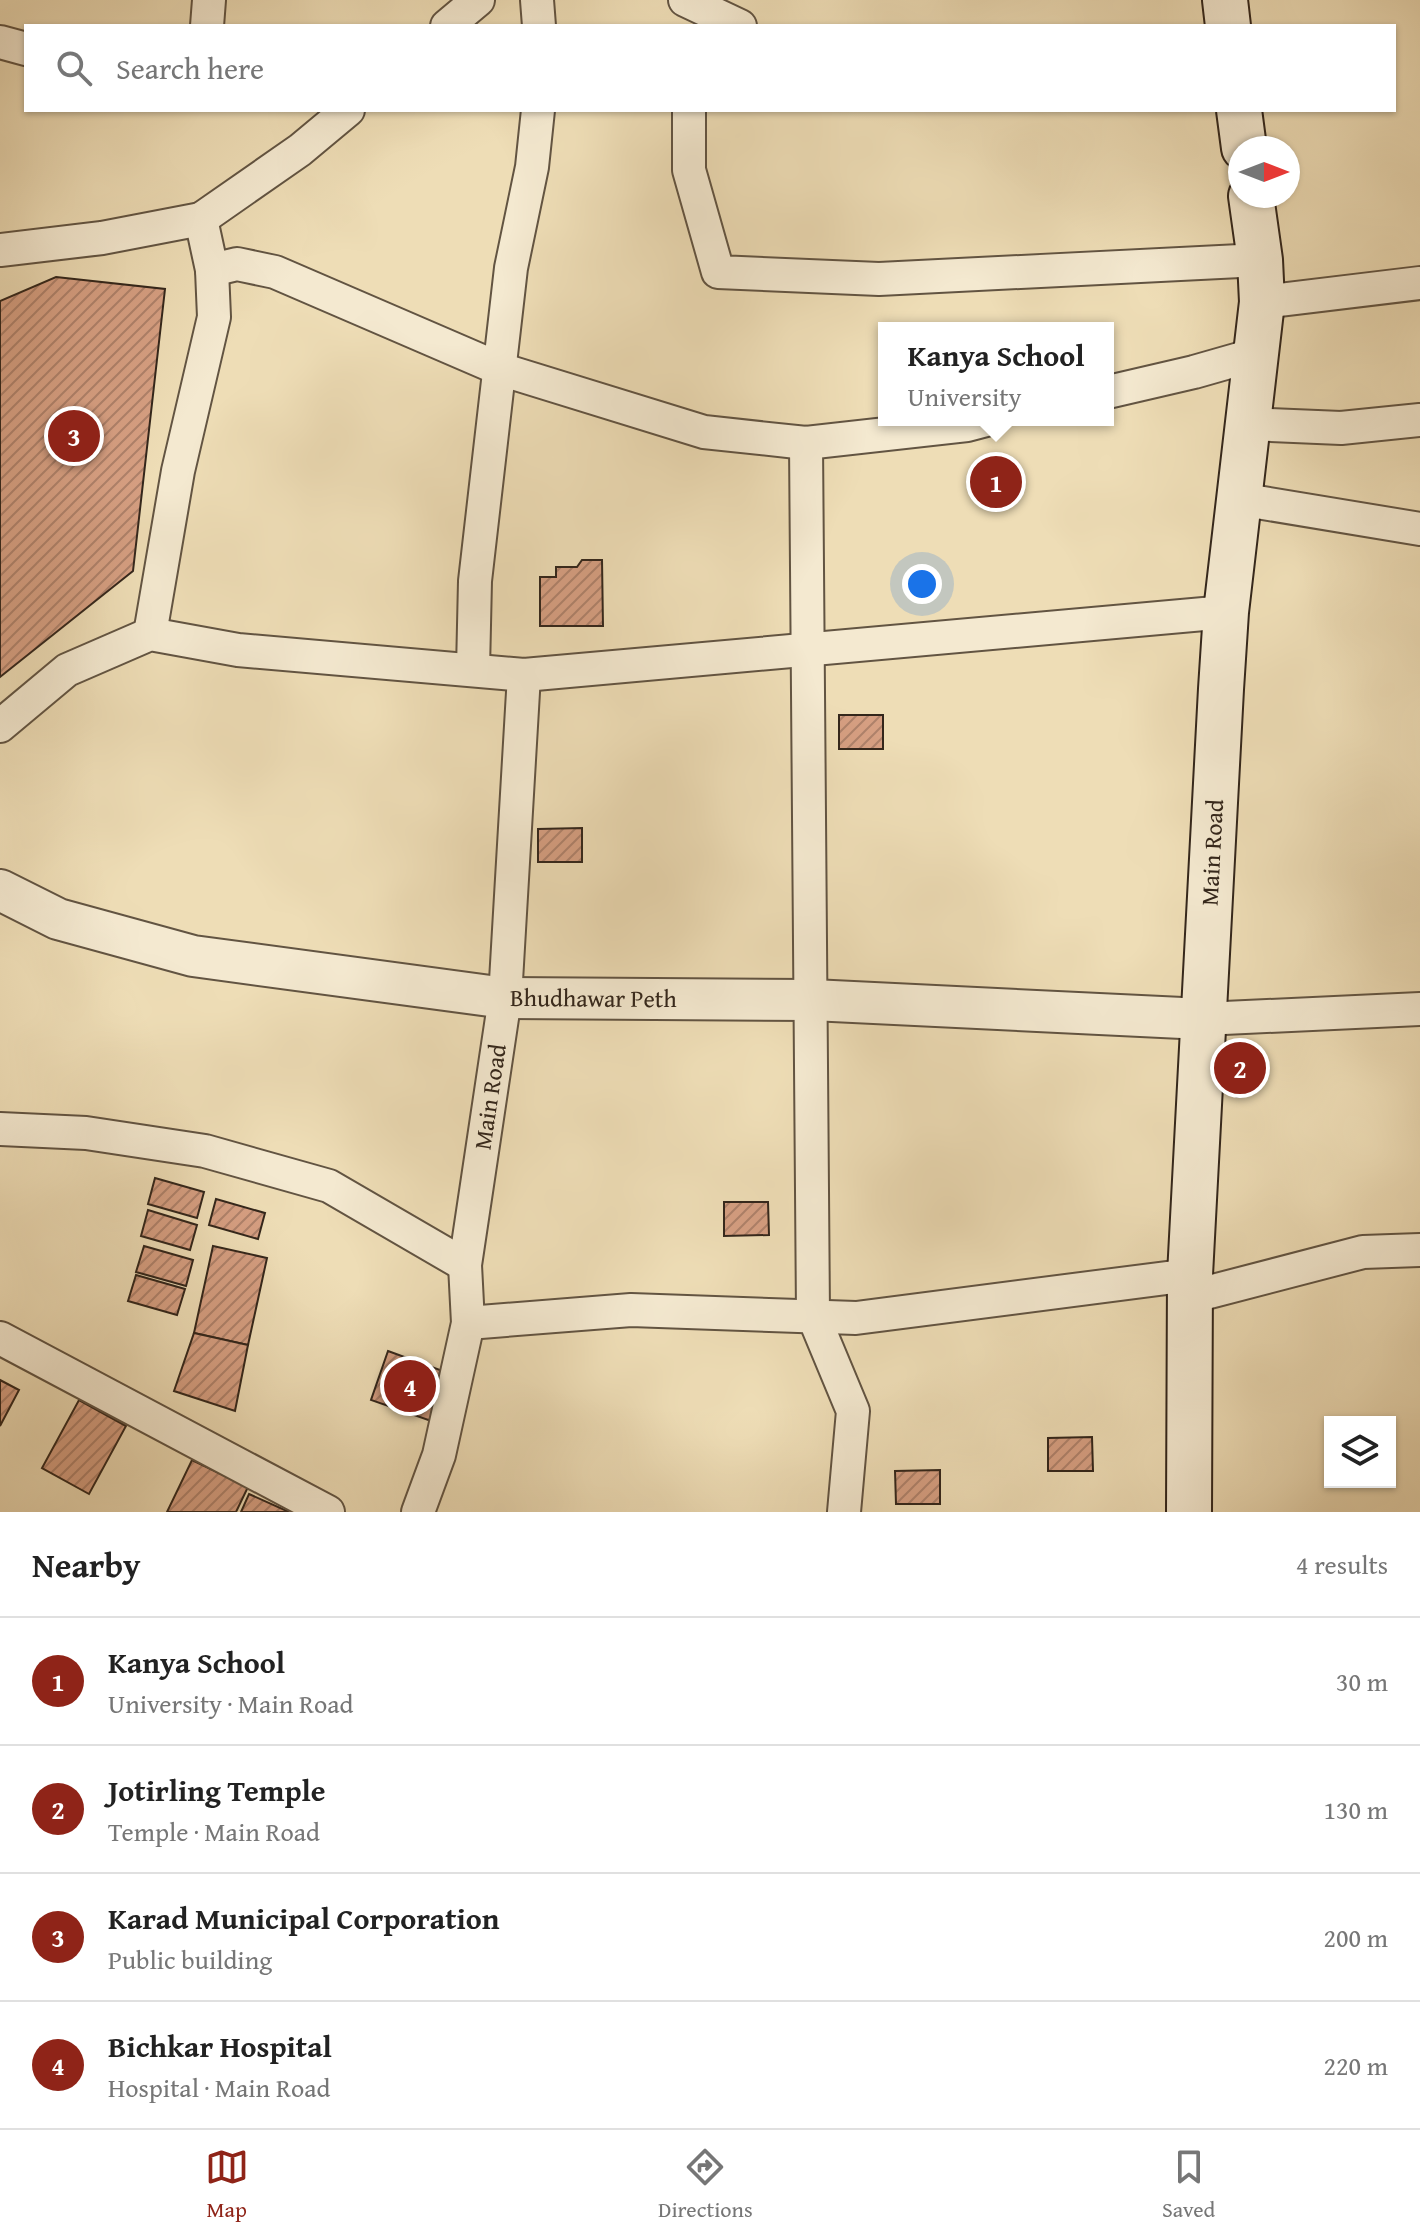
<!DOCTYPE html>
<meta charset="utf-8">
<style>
:root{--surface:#fff;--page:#f6f6f6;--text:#222;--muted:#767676;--line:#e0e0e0;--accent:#8f2418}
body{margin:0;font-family:"Gentium Book Plus",serif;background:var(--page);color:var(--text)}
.controls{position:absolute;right:24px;bottom:24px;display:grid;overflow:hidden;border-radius:0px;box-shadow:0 2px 6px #0004}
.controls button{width:72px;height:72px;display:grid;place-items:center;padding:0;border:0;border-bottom:2px solid var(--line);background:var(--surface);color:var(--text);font:40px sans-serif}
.compass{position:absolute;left:1228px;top:136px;width:72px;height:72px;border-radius:50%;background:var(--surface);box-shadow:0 2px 6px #0004;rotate:90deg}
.you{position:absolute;left:922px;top:584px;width:28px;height:28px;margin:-20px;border:6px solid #fff;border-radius:50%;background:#1a73e8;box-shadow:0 0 0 12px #1a73e833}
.badge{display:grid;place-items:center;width:52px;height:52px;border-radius:50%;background:var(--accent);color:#fff;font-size:26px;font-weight:700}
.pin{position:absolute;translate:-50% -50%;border:4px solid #fff;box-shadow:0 2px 8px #0006}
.popup{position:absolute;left:878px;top:322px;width:236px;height:104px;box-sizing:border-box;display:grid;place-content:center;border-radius:0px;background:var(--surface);filter:drop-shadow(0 2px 6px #0005);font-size:26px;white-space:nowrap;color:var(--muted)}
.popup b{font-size:30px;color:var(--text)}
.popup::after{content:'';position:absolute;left:50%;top:100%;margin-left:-16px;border:16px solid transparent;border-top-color:var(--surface)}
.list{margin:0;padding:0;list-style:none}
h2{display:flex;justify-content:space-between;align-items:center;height:104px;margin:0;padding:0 32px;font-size:34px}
h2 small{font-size:26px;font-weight:400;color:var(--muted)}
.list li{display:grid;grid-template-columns:52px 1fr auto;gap:24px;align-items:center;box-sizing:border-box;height:128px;padding:0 32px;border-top:2px solid var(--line)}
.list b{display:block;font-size:30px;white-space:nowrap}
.list p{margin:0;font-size:26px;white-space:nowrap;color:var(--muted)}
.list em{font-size:26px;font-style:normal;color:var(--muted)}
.icon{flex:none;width:44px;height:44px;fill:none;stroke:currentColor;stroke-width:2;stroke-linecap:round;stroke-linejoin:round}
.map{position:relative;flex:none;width:1420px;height:1512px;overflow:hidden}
.search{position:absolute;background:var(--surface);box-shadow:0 2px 6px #0004;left:24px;right:24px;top:24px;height:88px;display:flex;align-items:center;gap:20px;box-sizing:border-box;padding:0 28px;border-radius:0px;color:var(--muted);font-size:30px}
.sheet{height:616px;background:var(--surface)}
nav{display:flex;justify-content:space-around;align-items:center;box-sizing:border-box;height:112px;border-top:2px solid var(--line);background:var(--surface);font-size:22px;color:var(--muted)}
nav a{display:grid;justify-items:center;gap:4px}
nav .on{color:var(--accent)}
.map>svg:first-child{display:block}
.building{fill:url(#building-hatch);stroke:#33261b;stroke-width:2}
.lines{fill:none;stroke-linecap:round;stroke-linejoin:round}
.minor-casing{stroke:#625442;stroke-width:36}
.tertiary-casing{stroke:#625442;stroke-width:44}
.secondary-casing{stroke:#33261b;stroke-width:48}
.minor{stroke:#f4e9d0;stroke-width:32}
.tertiary{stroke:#f4e9d0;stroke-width:40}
.secondary{stroke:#f4e9d0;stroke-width:44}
.labels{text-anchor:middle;stroke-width:6;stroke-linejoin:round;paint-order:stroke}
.street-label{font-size:24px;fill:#33261b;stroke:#f4e9d0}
</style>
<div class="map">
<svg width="1420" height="1512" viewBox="0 0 1420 1512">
<defs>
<pattern id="building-hatch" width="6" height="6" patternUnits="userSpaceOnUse" patternTransform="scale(2)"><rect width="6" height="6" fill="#d69f82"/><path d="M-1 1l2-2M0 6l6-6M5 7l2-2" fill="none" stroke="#ae816a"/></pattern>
</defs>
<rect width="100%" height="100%" fill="#eeddb6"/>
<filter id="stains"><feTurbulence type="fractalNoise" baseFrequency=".0025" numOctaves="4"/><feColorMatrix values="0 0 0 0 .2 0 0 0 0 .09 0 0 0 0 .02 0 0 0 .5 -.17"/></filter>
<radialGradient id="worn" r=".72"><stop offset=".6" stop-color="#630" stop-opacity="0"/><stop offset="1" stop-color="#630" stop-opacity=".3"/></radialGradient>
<!-- building -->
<g class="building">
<path d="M56,277L165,289L133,571L0,677V301Z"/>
<path d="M582,560H602L603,626H540V577H556V567H577Z"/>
<rect x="839" y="715" width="44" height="34"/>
<path d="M582,828V862H538V829Z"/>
<path d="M1238,1042L1256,1047L1266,1062L1267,1071L1261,1087L1254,1093L1237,1097L1221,1090L1222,1049Z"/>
<path d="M155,1178L204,1192L197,1218L148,1204Z"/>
<path d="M216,1199L265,1213L258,1239L209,1225Z"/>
<path d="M724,1202H768L769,1235L724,1236Z"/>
<path d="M148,1210L197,1225L190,1250L141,1236Z"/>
<path d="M144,1246L193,1260L186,1286L136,1272Z"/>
<path d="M213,1246L267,1258L248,1345L194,1333Z"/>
<path d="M136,1275L185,1289L177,1315L128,1301Z"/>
<path d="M194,1333L248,1345L235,1411L174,1391Z"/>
<path d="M388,1351L451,1374L434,1422L371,1400Z"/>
<path d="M0,1380L19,1390L0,1426Z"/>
<path d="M79,1400L126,1426L89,1494L42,1468Z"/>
<path d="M1092,1437L1093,1471H1048V1438Z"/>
<path d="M192,1460L248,1487L236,1512H167Z"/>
<path d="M940,1470V1504H896L895,1471Z"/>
<path d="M249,1494L289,1512H241Z"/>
</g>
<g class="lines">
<defs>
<g id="minor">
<path d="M537,0L539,26"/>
<path d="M685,0L740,26"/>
<path d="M207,26L209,0"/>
<path d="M447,26L478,0"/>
<path d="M0,42L26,49"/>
<path d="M689,110V170L718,272L879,279L1260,260"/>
<path d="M201,219L300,150L348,110"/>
<path d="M0,250L102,238L201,219L212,270L214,317L178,471L150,634"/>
<path d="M212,270L237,264L275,272L500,369L704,432L806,443L967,425L986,420"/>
<path d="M1262,302L1420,283"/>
<path d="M1108,392L1194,372L1257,354"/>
<path d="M1248,424L1341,428L1420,420"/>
<path d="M806,443L813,1315L853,1411L844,1512"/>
<path d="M1239,499L1420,529"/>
<path d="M473,669L475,581L511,268L532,167L538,110"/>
<path d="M0,726L67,670L150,634L238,650L524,675L1226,612"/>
<path d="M1203,1019L1420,1009"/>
<path d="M0,1129L86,1133L205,1151L329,1186L465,1265"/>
<path d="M1190,1297L1363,1252L1420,1250"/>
<path d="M468,1323L631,1310L856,1318L1190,1275"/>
<path d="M0,1338L328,1512"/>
<path id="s1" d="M418,1512L439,1455L468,1323L465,1265L505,998L524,675"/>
</g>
<g id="tertiary">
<path id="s2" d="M0,890L58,919L193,956L505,998L812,1000L1203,1019"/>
</g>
<g id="secondary">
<path d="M1225,0L1228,26"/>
<path d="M1239,110L1244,148"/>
<path id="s3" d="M1189,1512L1190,1275L1221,689L1226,612L1262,302L1260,260L1251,196"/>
</g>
</defs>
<!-- minor casing -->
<use href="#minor" class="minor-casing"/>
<!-- tertiary casing -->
<use href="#tertiary" class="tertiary-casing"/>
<!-- secondary casing -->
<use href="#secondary" class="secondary-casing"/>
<!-- minor -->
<use href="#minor" class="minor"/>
<!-- tertiary -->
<use href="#tertiary" class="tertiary"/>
<!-- secondary -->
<use href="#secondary" class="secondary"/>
</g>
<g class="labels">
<!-- street labels -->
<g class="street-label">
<text dy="8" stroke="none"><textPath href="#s3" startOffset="660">Main Road</textPath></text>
<text dy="8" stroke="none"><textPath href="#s2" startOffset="608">Bhudhawar Peth</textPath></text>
<text dy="8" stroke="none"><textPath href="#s1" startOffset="424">Main Road</textPath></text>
</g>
</g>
<rect width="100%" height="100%" filter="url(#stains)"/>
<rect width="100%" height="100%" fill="url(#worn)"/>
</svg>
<div class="controls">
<button><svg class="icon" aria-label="layers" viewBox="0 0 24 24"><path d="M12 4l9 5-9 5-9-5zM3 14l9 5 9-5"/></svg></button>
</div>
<svg class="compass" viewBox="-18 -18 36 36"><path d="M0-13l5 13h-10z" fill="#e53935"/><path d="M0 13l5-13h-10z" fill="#767676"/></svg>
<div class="you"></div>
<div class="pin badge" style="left:996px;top:482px">1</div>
<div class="popup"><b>Kanya School</b>University</div>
<div class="pin badge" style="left:1240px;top:1068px">2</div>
<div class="pin badge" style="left:74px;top:436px">3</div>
<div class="pin badge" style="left:410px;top:1386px">4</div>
<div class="search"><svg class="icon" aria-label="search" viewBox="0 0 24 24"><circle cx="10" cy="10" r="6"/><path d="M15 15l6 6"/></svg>Search here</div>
</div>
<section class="sheet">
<h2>Nearby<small>4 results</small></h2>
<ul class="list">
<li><span class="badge">1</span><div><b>Kanya School</b><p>University · Main Road</p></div><em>30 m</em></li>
<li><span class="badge">2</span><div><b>Jotirling Temple</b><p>Temple · Main Road</p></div><em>130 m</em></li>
<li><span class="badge">3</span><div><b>Karad Municipal Corporation</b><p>Public building</p></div><em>200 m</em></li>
<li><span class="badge">4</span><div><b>Bichkar Hospital</b><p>Hospital · Main Road</p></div><em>220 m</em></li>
</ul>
</section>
<nav>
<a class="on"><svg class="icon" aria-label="map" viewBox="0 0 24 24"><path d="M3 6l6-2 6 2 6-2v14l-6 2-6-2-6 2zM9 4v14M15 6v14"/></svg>Map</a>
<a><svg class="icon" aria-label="directions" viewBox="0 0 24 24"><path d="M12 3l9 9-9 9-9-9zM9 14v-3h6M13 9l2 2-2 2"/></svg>Directions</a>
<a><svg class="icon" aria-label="saved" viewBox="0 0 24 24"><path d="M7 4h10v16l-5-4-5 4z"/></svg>Saved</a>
</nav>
